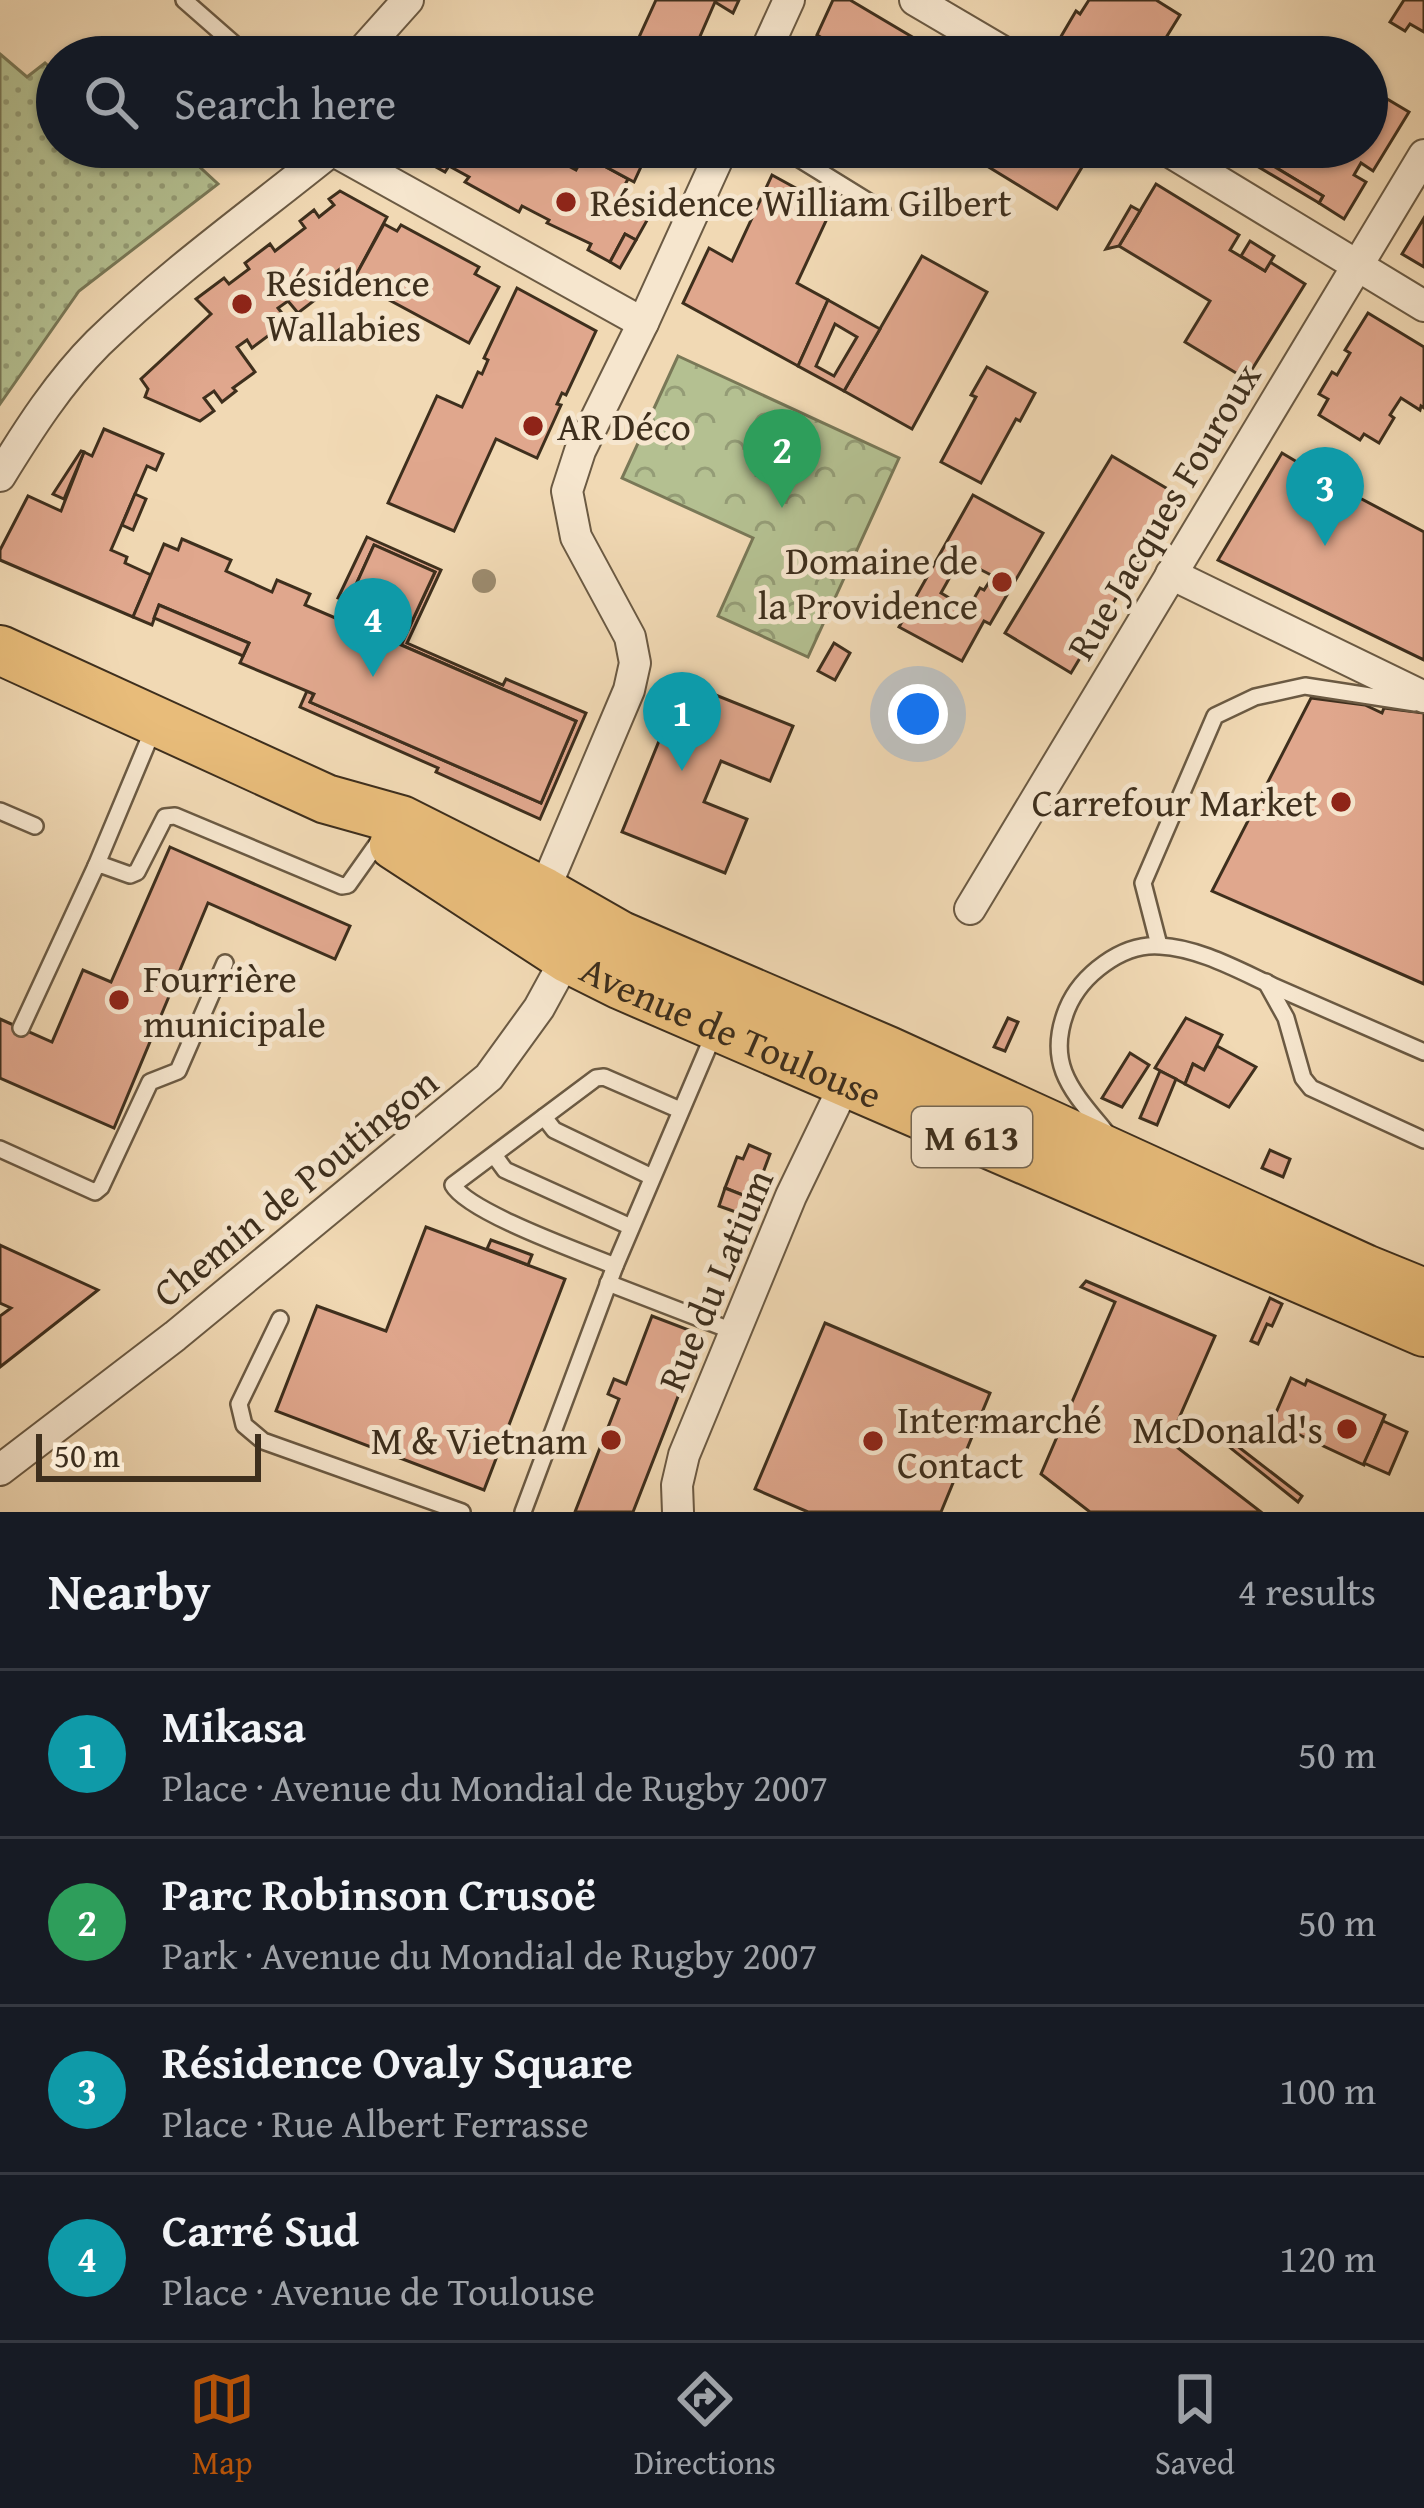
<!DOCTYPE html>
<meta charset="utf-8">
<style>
:root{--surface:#171b24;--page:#242831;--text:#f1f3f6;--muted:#9ea1a6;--line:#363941;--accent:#b45309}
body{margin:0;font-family:"Gentium Book Plus",serif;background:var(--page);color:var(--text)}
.scale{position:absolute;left:36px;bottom:30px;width:225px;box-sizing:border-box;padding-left:12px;border:6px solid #3e2f1d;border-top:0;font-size:33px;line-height:42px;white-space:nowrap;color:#3e2f1d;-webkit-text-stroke:9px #f6e6ce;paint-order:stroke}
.you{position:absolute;left:918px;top:714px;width:42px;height:42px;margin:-30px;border:9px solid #fff;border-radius:50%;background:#1a73e8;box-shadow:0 0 0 18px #1a73e833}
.badge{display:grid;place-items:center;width:78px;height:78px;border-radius:50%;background:var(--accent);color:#fff;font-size:39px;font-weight:700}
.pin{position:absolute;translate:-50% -99px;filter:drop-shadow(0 3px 6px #0008)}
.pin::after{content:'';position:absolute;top:63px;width:42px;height:36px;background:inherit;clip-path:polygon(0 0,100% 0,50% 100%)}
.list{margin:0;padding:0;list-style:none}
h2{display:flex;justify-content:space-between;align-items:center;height:156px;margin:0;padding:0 48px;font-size:51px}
h2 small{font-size:39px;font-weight:400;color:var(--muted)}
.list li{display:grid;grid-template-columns:78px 1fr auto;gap:36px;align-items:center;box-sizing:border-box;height:168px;padding:0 48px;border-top:3px solid var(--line)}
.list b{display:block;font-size:45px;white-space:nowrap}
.list p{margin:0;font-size:39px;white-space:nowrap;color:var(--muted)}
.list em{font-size:39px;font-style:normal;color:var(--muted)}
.icon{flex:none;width:66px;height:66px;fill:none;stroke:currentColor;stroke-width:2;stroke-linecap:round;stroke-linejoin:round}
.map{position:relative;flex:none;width:1424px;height:1512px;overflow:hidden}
.search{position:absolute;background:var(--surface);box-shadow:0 3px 9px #0004;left:36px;right:36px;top:36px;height:132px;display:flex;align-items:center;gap:30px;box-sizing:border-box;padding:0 42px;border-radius:66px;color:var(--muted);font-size:45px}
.sheet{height:828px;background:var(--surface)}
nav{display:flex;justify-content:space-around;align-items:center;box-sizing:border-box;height:168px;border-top:3px solid var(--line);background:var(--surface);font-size:33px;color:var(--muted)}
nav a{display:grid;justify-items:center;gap:6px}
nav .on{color:var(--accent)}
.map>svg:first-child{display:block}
.grass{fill:url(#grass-dots);stroke:#797857;stroke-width:3}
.forest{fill:url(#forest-crowns);stroke:#797857;stroke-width:3}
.building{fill:#e0a78d;stroke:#3e2f1d;stroke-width:3;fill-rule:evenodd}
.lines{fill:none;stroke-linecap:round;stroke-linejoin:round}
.service-casing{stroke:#6b5a43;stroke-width:20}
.minor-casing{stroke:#6b5a43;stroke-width:34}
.primary-casing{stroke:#3e2f1d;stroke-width:52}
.service{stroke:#f6e6ce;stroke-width:15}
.minor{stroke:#f6e6ce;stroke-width:30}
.primary{stroke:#e8bc7a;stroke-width:48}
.tree{fill:#9c8b6e}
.poi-dot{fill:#8f2418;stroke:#f6e6ce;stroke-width:4.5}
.labels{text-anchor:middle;stroke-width:10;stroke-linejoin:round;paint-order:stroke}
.shield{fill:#f6e6ce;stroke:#756652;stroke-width:3}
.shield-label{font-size:36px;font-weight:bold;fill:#3e2f1d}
.poi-label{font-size:39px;fill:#3e2f1d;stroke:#f6e6ce;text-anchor:start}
.street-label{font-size:39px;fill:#3e2f1d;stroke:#f6e6ce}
</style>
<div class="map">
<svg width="1424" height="1512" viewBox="0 0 1424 1512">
<defs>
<pattern id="grass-dots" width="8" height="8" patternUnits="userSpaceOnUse" patternTransform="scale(3)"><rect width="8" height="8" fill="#b4c091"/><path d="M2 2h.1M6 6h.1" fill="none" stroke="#949c76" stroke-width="1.8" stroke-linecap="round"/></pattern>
<pattern id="forest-crowns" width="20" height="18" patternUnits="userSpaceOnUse" patternTransform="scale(3)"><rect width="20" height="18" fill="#b4c091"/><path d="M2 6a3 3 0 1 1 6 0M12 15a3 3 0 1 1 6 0" fill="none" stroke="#949c76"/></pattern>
</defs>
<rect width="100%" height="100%" fill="#f1d9b4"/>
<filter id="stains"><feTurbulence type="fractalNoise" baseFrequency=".00167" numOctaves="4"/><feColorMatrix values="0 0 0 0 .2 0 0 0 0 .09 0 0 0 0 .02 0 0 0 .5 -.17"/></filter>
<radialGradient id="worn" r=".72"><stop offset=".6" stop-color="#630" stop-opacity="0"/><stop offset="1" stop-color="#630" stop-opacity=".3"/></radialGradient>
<!-- grass -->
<path class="grass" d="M0,54L27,77L45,63L57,74V147H178L218,184L79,291L0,404Z"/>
<!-- forest -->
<path class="forest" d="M678,356L899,458L808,657L718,616L753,538L622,478Z"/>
<!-- building -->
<g class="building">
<path d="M656,0H739L733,13L715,2L691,57H630Z"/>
<path d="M833,0H850L946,57H829L834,45L817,35Z"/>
<path d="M1089,0H1156L1180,15L1154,57H1134L1124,51L1120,57H1076L1056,45L1076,11L1080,14Z"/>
<path d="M1404,0H1424V32L1410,24L1405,31L1390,22Z"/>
<path d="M1367,87L1409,112L1373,171L1361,163L1354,175L1366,182L1344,219L1319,203L1323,196L1242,147H1367Z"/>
<path d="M400,147H534L543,152L548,147L553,150L550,156L576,170L584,155L628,179L620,194L632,200L630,205L650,215L636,240L625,234L610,262L588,250L591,244L547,223L549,220L522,206L519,212L465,182L469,177L449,166L445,172Z"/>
<path d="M588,147H650L634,182L584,155Z"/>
<path d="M999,147L1047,148L1094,147L1057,209L987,166Z"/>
<path d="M1225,147H1242L1323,196L1319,203Z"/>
<path d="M772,175L832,208L797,283L828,300L798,366L683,303L709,248L732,261Z"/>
<path d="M1156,184L1239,235L1230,250L1265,271L1270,262L1305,284L1246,379L1185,342L1210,301L1119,246Z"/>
<path d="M340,191L387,217L355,277L340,269L327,279L333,286L298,313L288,301L278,308L288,321L252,348L247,340L237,347L255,372L233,388L236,391L222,402L214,391L204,398L214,411L200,421L145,397L148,389L141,379L211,314L196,299L224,278L229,284L249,269L245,263L270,244L275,251L305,228L300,221L314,210L319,217L334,205L329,199Z"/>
<path d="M1131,206L1140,211L1119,246L1106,249Z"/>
<path d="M1424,218V267L1402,254Z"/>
<path d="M384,224L397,231L401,225L479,267L475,274L499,287L469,343L367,288L368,285L355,277Z"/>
<path d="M625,234L636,240L620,268L610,262Z"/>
<path d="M1250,241L1274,256L1265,271L1241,256Z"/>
<path d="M922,256L987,292L912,429L844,391Z"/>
<path d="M517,288L596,331L566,395L562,393L557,404L561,405L537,458L496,439L454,531L388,503L437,396L462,407L478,372L482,374L488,360L484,358Z"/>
<path d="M828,300L880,329L844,391L798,366ZM835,324L857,337L834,376L816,366Z"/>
<path d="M1368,313L1424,347V408L1421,406L1420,410L1401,398L1390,415L1394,418L1379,443L1364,434L1360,440L1319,415L1328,399L1319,394L1332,372L1337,375L1350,353L1345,350Z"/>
<path d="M987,367L1035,393L1020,421L1016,419L981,483L941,462L976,397L971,395Z"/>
<path d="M104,429L163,454L156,470L147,466L111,550L127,557L125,563L151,575L133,617L0,560V550L28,496L61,511L84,452L92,456Z"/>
<path d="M81,451L84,452L64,499L53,494Z"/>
<path d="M1282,453L1339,487L1424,532V660L1218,560Z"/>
<path d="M1112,456L1178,495L1071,673L1005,633Z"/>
<path d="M135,494L146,499L133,530L122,525Z"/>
<path d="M973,495L1043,533L990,624L984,621L962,661L899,627ZM960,559L993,576L984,590L980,588L968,609L941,593Z"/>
<path d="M367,537L441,570L407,643L503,685L506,679L586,713L540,819L436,772L438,768L300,707L307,691L314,694L310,702L541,803L576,721L401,645L435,572L374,545L348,602L338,598Z"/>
<path d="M182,539L231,560L226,571L272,592L277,580L310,594L305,605L340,620L374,545L435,572L401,645L576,721L541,803L310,702L314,694L240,663L249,643L159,605L152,625L133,617L164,544L178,550Z"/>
<path d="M159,605L249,643L243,656L154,618Z"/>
<path d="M834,643L850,653L835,680L818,671Z"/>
<path d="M683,682L793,726L770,781L721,761L704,802L747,819L725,873L622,832Z"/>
<path d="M1311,698L1365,705L1382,713L1384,708L1424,713V984L1212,891Z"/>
<path d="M170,847L350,926L335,959L208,903L114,1128L0,1078V1019L52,1042L83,970L111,982Z"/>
<path d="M1008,1018L1018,1022L1005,1051L994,1047Z"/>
<path d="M1186,1018L1222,1035L1204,1070L1193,1064L1185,1084L1155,1068Z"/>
<path d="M1217,1046L1256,1067L1229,1107L1185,1084L1193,1064L1204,1070Z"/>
<path d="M1130,1053L1149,1065L1122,1107L1102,1098Z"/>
<path d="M1160,1071L1176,1079L1157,1125L1140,1118Z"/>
<path d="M749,1145L770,1154L753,1199L725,1188L737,1157L743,1159Z"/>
<path d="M1270,1150L1290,1159L1283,1177L1262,1168Z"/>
<path d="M725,1188L753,1199L747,1216L719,1206Z"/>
<path d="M426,1227L565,1279L484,1490L276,1411L317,1306L386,1331Z"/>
<path d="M491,1240L532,1255L528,1265L487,1249Z"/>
<path d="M0,1245L98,1290L0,1367V1316L11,1308L0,1303Z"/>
<path d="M1086,1281L1215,1336L1169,1441L1261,1512H1090L1041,1474L1115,1302L1081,1287Z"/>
<path d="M1270,1298L1282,1304L1272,1326L1267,1324L1258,1344L1251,1341Z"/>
<path d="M652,1316L702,1335L633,1512H575L619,1399L608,1394L614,1379L626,1384Z"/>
<path d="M825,1323L990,1393L941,1512H808L755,1489Z"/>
<path d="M1291,1378L1305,1385L1307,1380L1385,1415L1364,1465L1272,1422Z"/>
<path d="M1383,1421L1407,1432L1389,1474L1364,1463Z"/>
<path d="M1227,1438L1302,1496L1298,1502L1223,1442Z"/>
</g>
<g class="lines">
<defs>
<g id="service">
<path d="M184,0L249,57"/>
<path d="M780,147L882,210"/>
<path d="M0,811L35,826"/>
<path d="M96,866L155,725"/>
<path d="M1159,945L1143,883L1215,716L1255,697L1305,686L1415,703"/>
<path d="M1266,982L1286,1018L1303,1078L1311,1088L1424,1140"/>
<path d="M21,1028L96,866L102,865L130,875L137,872L165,817L175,816L342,886L348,885L382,837"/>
<path d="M544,1117L554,1130L652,1177"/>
<path d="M1105,1131C1072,1091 1045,1064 1067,1009C1081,975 1122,943 1160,946C1199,948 1238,970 1273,986C1323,1008 1373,1030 1424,1052"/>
<path d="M0,1149L95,1192L101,1187L150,1082L178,1071L225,963"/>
<path d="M494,1155L505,1170L631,1227"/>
<path d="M615,1266C581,1252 468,1212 453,1185L596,1078L604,1077L680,1110"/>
<path d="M608,1283L735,1332"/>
<path d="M280,1319L239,1404L244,1425L263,1441L462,1512"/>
<path d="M523,1512L615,1266L716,1029"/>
</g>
<g id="minor">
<path d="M915,0L1012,57"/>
<path d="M357,57L408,0"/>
<path d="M763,57L789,0"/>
<path d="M1162,147L1424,306"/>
<path d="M332,150L643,323"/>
<path d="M0,476C29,429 59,382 98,343C170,273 254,213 332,150"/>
<path d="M1171,574L1424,697"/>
<path d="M537,907L629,690L635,663L630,637L576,537L567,491L580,451L643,323L723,147"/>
<path d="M970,909L1424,155"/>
<path d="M0,1470L175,1336L489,1077L539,1008L574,944"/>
<path d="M678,1512L677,1485L684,1455L791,1196L845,1084"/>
</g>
<g id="primary">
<path d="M0,650L326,799L401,820L544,892L621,936L888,1051L1365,1269L1424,1293"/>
<path id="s1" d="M394,845L567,958L621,985L1424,1332"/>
</g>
</defs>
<!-- service casing -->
<use href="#service" class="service-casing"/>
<!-- minor casing -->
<use href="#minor" class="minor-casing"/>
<!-- primary casing -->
<use href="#primary" class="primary-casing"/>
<!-- service -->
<use href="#service" class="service"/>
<!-- minor -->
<use href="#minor" class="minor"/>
<!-- primary -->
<use href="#primary" class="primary"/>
</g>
<!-- trees -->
<circle class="tree" cx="484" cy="581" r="12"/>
<!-- markers -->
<g class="poi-dot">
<circle cx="566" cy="202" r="12"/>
<circle cx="242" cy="304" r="12"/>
<circle cx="533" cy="426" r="12"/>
<circle cx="1002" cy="582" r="12"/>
<circle cx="1341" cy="802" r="12"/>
<circle cx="119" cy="1000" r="12"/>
<circle cx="1347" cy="1429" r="12"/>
<circle cx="611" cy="1440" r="12"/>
<circle cx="873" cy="1441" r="12"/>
</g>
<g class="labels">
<!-- shield labels -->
<rect class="shield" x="912" y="1107" width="120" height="60" rx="9"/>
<g class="shield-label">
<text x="972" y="1150">M 613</text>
</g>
<!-- poi labels -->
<g class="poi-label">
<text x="590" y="216">Résidence William Gilbert</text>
<text x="266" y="296">Résidence<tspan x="266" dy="45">Wallabies</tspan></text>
<text x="557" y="440">AR Déco</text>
<text x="978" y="574" text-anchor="end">Domaine de<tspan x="978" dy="45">la Providence</tspan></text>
<text x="1317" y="816" text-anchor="end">Carrefour Market</text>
<text x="143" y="992">Fourrière<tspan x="143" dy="45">municipale</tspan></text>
<text x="897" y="1433">Intermarché<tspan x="897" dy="45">Contact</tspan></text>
<text x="1323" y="1443" text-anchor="end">McDonald's</text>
<text x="587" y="1454" text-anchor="end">M &amp; Vietnam</text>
</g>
<!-- street labels -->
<g class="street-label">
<text transform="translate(1163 511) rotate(-59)" y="14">Rue Jacques Fouroux</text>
<text dy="14" stroke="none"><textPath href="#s1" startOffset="387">Avenue de Toulouse</textPath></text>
<text transform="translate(295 1187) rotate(-39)" y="14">Chemin de Poutingon</text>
<text transform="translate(715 1280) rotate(-67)" y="14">Rue du Latium</text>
</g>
</g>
<rect width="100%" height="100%" filter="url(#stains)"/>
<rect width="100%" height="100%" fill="url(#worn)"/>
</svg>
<div class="scale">50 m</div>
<div class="you"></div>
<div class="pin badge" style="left:682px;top:771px;background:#0f9aa8">1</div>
<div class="pin badge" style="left:782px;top:508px;background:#2e9e5b">2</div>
<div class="pin badge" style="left:1325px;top:546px;background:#0f9aa8">3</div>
<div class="pin badge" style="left:373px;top:677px;background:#0f9aa8">4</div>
<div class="search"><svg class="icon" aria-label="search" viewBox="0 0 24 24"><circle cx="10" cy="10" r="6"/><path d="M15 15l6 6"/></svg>Search here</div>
</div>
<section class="sheet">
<h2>Nearby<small>4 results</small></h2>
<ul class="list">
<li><span class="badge" style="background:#0f9aa8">1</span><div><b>Mikasa</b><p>Place · Avenue du Mondial de Rugby 2007</p></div><em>50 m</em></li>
<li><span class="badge" style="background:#2e9e5b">2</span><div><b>Parc Robinson Crusoë</b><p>Park · Avenue du Mondial de Rugby 2007</p></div><em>50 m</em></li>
<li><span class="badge" style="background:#0f9aa8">3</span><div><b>Résidence Ovaly Square</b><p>Place · Rue Albert Ferrasse</p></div><em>100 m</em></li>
<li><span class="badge" style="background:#0f9aa8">4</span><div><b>Carré Sud</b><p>Place · Avenue de Toulouse</p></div><em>120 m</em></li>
</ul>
</section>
<nav>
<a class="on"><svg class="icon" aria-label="map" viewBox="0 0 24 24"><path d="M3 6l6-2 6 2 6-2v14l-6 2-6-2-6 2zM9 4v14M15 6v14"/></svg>Map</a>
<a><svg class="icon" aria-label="directions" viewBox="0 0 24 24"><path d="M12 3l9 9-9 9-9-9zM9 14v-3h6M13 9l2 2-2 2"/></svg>Directions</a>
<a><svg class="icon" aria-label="saved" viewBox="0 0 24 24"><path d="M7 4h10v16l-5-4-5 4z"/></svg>Saved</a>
</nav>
